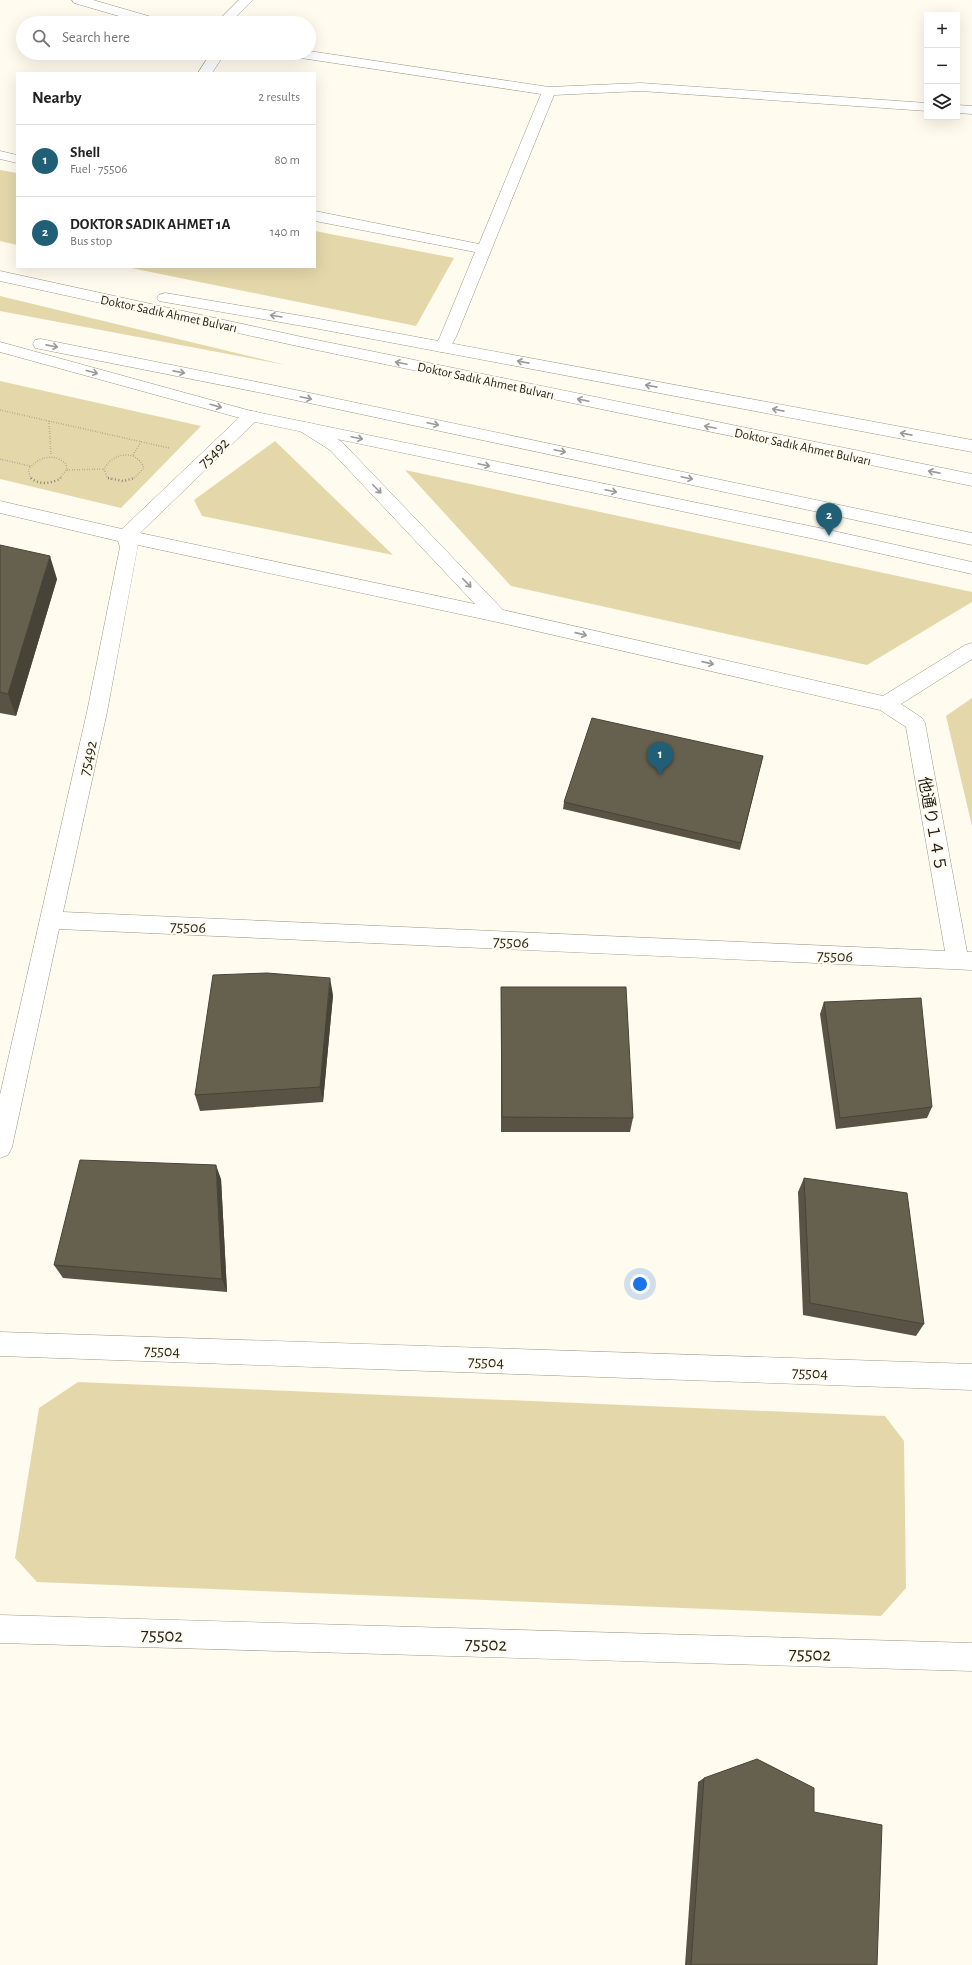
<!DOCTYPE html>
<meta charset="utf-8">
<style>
:root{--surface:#fff;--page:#f2f2f2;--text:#222;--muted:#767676;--line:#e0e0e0;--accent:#215f76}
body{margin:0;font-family:"Alegreya Sans","Noto Sans SC","Noto Sans JP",sans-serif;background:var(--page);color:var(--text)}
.controls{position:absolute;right:12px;top:12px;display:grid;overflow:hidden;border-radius:0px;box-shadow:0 4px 16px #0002}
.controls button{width:36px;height:36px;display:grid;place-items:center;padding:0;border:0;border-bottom:1px solid var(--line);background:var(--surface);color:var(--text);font:20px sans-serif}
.you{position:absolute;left:640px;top:1284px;width:14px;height:14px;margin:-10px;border:3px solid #fff;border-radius:50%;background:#1a73e8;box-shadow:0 0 0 6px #1a73e833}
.badge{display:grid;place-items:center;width:26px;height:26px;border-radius:50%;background:var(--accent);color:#fff;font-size:13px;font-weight:700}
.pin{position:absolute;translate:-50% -33px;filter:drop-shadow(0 1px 2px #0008)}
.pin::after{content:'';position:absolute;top:21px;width:14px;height:12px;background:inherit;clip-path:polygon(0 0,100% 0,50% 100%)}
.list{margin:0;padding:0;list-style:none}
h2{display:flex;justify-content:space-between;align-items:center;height:52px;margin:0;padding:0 16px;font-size:17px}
h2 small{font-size:13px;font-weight:400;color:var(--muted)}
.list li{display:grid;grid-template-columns:26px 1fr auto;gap:12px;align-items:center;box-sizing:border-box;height:72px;padding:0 16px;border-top:1px solid var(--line)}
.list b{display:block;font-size:15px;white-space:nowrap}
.list p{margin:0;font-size:13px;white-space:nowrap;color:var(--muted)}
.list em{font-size:13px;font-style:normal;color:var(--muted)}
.icon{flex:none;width:22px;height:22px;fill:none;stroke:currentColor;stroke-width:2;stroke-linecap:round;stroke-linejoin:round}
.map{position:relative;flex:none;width:972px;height:1965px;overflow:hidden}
.search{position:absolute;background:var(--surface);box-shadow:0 4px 16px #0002;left:16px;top:16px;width:300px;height:44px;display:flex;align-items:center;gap:10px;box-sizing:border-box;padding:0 14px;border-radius:22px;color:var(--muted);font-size:15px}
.panel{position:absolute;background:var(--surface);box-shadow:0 4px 16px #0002;left:16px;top:72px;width:300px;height:196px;border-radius:0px}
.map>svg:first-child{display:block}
.green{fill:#e4d8ab}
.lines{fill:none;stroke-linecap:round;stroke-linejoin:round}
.minor-casing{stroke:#9c9783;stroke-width:1}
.major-casing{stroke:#9c9783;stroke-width:1}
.path-far1{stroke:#89867c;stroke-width:1.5;stroke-dasharray:0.5 2;stroke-linecap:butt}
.path{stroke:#89867c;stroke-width:2.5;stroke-dasharray:1 2.5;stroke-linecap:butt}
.minor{fill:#fff;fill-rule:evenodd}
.major{fill:#fff;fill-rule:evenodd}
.wall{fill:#585344}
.shaded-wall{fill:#474437}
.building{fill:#66614f;stroke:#474437}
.oneway{stroke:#9b9a97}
.labels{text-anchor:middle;stroke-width:4;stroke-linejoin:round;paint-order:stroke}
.far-street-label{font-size:13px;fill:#211f17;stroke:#fffbef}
.street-label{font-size:16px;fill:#211f17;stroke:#fffbef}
.near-street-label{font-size:19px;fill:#211f17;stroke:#fffbef}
</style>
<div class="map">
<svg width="972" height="1965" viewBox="0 0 972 1965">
<rect width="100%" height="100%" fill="#fffbef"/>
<!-- green -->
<g class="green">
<path d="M0,170L17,173V245L0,241Z"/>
<path d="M315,231L454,258L416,326L126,267H315Z"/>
<path d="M0,296L286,365L0,311Z"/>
<path d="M0,381L201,426L121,508L0,479Z"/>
<path d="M275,441L393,555L202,516L194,500Z"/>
<path d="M405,470L972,592V602L867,665L511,586Z"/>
<path d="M972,698V826L946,716Z"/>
<path d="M78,1382L885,1416L904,1441L906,1588L881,1616L37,1582L15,1558L39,1408Z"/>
</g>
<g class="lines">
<defs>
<g id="minor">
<path d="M72,0H93L162,20L164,23H143L74,3Z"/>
<path d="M239,0H253L230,23H216Z"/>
<path d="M309,51L549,87L641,83L927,103V111L641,91L554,95L456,337L448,351L442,352L436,351L434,347L440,337L475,252L315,221V211L479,244L541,94L294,57L289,56L287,53H309Z"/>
<path d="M211,53H225L212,73H198Z"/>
<path d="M957,105L972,106V114L957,113Z"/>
<path d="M0,151L17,155V163L0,159Z"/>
<path d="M251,411L257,412L259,416L257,420L140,533L475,604L330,450L300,431L298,427L300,423C314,419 330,435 342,442L503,610L883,696L965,645L972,643V659L901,704L922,718L925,723L967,952H972V970L59,929L12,1147L8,1155L0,1158V1095L87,712L120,547L118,541L0,513V501L122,529L245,412ZM138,545L497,622L880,710L906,727L945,951L63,912L107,712Z"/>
<path d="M0,1332L972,1364V1390L0,1356Z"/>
<path d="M0,1615L972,1643V1671L0,1643Z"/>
</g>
<g id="major">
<path d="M0,271L302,337L972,474V486L302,347L0,281Z"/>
<path d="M165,293L314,318L972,440V452L314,328L159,301L157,298L159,295Z"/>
<path d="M41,339L267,384L972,533V545L267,394L35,348L33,344L35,340Z"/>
<path d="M0,342L251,411L829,530L972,562V574L829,542L251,421L0,352Z"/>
</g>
</defs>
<!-- minor casing -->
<use href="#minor" class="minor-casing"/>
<!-- major casing -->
<use href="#major" class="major-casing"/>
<!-- path-far1 -->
<g class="path-far1">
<path d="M0,410L169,448"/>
<path d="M49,421L51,456"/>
<path d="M133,455L141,442"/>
<path d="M0,459L30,466"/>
<path d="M67,470L104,469"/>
<path d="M31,479L28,470C38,457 54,452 66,464L67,469L59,479"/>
<path d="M111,479L107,477L104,469C113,452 137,449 144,468L133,479"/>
</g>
<!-- path -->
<g class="path">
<path d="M31,478C38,485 52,484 61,478"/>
<path d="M108,478L123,481L135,478"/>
</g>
<!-- minor -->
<use href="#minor" class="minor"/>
<!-- major -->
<use href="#major" class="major"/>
</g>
<!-- wall -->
<g class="wall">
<path d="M0,545L57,579L16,716L0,713Z"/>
<path d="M763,756L740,850L563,809L564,802Z"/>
<path d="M501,987L633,1118L630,1132H501Z"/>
<path d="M333,995L323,1102L200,1111L195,1095Z"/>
<path d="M824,1002L932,1107L927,1118L836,1129L820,1014Z"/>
<path d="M804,1178L924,1324L916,1336L803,1315L798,1192Z"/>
<path d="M221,1179L227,1292L63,1278L54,1265Z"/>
<path d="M704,1778L814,1812L877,1965H685L698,1782Z"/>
</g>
<!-- shaded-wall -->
<g class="shaded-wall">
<path d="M50,556L57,579L16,716L8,694Z"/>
<path d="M330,978L333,995L323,1102L320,1087Z"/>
<path d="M216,1165L221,1179L227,1292L222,1279Z"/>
</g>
<!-- building -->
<g class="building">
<path d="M0,545L50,556L8,694L0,692Z"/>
<path d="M592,718L763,756L741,843L564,802Z"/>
<path d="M267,973L330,978L320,1087L195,1095L213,975Z"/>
<path d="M501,987H626L633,1118L502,1117Z"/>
<path d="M921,998L932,1107L840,1118L824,1002Z"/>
<path d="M80,1160L216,1165L222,1279L54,1265Z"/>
<path d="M804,1178L907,1193L924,1324L810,1303Z"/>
<path d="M757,1759L814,1788V1812L882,1825L877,1965H691L704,1778Z"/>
</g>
<!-- one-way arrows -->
<defs><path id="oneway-shaft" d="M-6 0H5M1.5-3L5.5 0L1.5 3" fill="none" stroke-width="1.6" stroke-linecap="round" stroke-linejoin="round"/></defs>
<g class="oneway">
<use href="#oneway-shaft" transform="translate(276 316) rotate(-171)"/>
<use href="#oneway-shaft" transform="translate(52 346) rotate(11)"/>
<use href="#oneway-shaft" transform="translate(523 362) rotate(-169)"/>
<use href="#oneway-shaft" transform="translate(401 363) rotate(-168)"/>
<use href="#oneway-shaft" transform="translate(92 372) rotate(15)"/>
<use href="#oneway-shaft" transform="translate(179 372) rotate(11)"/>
<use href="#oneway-shaft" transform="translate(651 386) rotate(-169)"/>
<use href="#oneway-shaft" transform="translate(306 398) rotate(12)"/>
<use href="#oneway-shaft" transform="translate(583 400) rotate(-168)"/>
<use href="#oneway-shaft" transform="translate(216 406) rotate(16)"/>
<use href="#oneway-shaft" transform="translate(778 410) rotate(-169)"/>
<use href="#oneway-shaft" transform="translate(433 424) rotate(12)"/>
<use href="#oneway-shaft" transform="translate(710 427) rotate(-168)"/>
<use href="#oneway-shaft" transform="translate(906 434) rotate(-169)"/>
<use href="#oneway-shaft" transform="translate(357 438) rotate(12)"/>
<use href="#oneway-shaft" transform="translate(560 451) rotate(12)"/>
<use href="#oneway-shaft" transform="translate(484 465) rotate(12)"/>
<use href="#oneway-shaft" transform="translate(934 472) rotate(-169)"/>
<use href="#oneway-shaft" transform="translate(687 478) rotate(12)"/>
<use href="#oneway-shaft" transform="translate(377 489) rotate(46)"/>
<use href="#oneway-shaft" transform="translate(611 491) rotate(12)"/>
<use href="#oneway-shaft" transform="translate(467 583) rotate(46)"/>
<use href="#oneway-shaft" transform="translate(581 634) rotate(13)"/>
<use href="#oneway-shaft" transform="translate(708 663) rotate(13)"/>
</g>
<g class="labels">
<!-- far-street labels -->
<g class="far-street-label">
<text transform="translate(169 313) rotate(12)" y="5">Doktor Sadık Ahmet Bulvarı</text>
<text transform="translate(486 380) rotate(12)" y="5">Doktor Sadık Ahmet Bulvarı</text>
<text transform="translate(803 446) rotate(12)" y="5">Doktor Sadık Ahmet Bulvarı</text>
</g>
<!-- street labels -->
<g class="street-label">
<text transform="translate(213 452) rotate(-44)" y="6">75492</text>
<text transform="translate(87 758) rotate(-77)" y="6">75492</text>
<text transform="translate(933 824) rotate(80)" y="6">他通り１４５</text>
<text transform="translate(188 926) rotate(3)" y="6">75506</text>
<text transform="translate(511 941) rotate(3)" y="6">75506</text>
<text transform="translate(835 955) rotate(3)" y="6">75506</text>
<text transform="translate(162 1350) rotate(2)" y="6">75504</text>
<text transform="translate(486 1361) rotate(2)" y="6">75504</text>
<text transform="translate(810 1372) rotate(2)" y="6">75504</text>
</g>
<!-- near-street labels -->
<g class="near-street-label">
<text transform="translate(162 1634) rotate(2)" y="7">75502</text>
<text transform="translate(486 1643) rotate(2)" y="7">75502</text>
<text transform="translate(810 1653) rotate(2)" y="7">75502</text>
</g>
</g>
</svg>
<div class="controls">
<button>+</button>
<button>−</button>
<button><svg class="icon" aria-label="layers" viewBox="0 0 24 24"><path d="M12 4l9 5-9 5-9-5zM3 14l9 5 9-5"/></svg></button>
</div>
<div class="you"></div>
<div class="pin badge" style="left:660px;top:775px">1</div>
<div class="pin badge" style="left:829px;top:536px">2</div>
<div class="search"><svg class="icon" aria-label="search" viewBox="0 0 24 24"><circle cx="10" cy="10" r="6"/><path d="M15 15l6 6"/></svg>Search here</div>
<section class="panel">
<h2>Nearby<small>2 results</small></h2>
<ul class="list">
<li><span class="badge">1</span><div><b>Shell</b><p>Fuel · 75506</p></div><em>80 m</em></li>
<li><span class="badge">2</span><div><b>DOKTOR SADIK AHMET 1A</b><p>Bus stop</p></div><em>140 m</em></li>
</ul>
</section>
</div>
